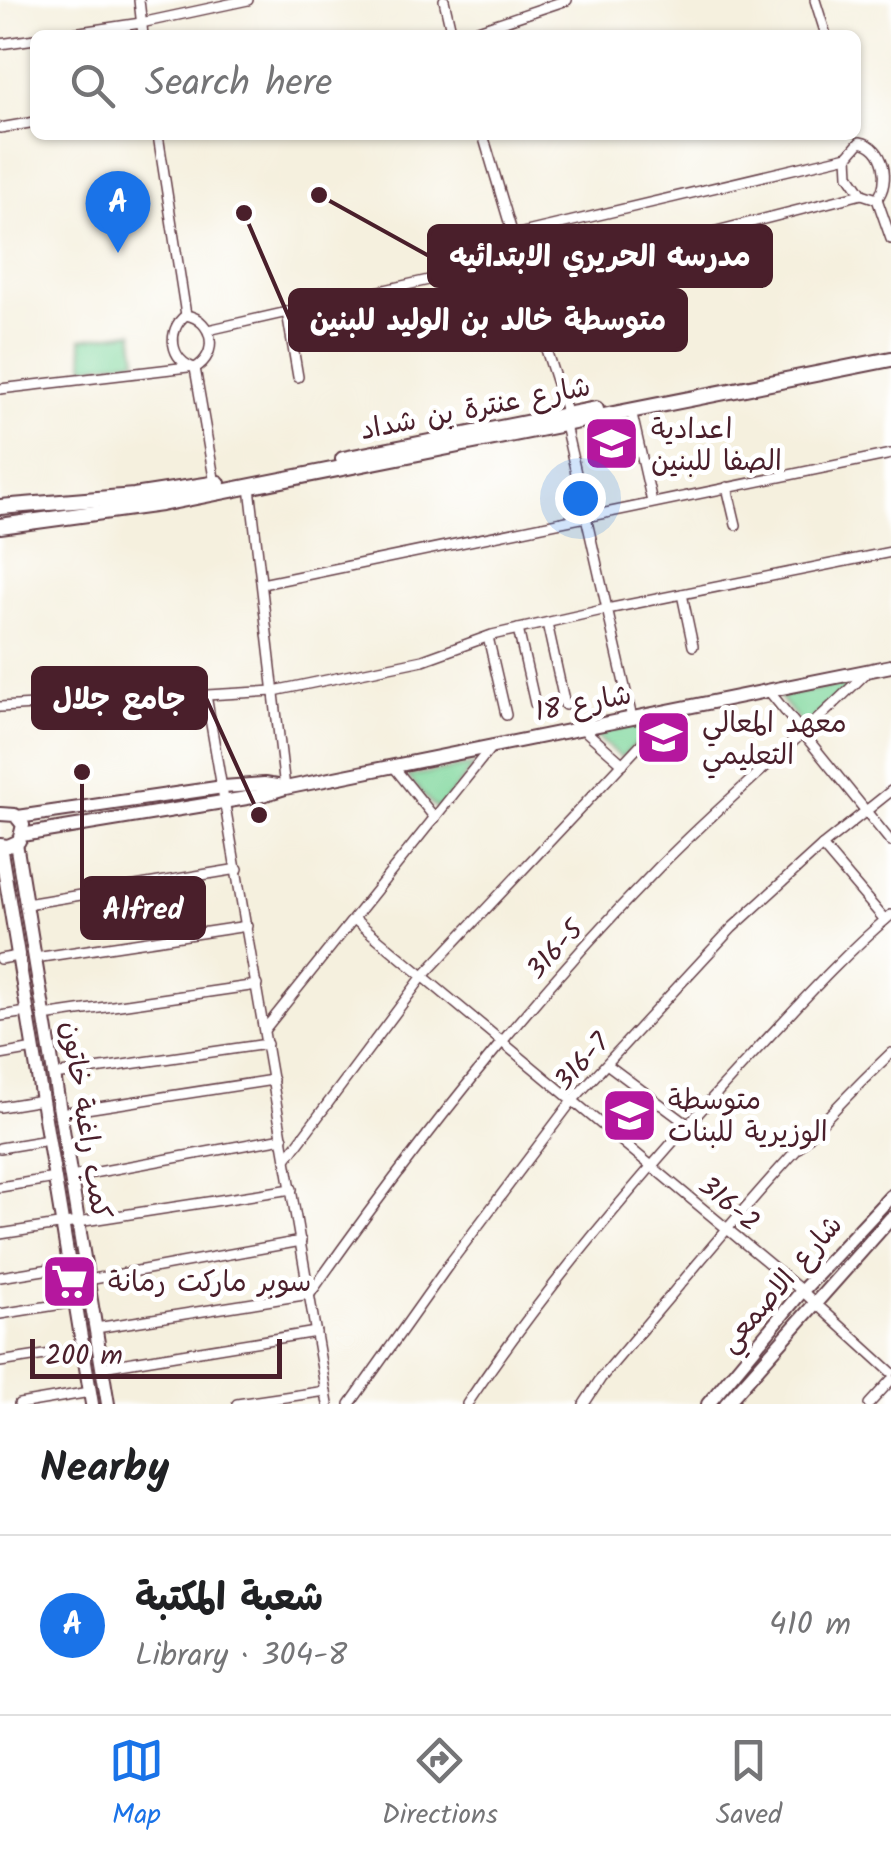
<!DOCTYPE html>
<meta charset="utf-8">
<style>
:root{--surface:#fff;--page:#f6f6f6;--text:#202124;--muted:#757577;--line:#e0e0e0;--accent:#1a73e8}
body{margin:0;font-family:Kalam,"Playpen Sans Arabic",sans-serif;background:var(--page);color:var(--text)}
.scale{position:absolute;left:30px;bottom:25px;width:252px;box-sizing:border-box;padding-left:10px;border:5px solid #4a1f2b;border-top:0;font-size:28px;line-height:35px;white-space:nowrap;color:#4a1f2b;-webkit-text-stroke:8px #fff;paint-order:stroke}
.you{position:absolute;left:580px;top:498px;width:35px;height:35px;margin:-25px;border:8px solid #fff;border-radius:50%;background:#1a73e8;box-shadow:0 0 0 15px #1a73e833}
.badge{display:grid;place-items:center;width:65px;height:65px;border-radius:50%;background:var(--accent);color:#fff;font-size:32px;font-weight:700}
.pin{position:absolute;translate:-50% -82px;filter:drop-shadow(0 2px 5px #0008)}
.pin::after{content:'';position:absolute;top:52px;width:35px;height:30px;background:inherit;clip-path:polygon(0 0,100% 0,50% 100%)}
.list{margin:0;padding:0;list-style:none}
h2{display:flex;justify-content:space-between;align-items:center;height:130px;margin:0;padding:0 40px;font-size:42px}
h2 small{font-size:32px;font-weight:400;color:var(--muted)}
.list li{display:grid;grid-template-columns:65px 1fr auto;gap:30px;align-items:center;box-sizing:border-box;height:180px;padding:0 40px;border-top:2px solid var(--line)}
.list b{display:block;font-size:38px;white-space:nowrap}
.list p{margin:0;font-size:32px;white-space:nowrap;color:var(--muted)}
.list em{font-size:32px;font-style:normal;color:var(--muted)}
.icon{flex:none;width:55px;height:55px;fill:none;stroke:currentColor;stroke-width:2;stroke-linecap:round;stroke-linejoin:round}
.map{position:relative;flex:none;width:891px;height:1404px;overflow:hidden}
.search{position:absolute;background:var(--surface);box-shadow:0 2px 8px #0004;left:30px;right:30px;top:30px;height:110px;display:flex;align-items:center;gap:25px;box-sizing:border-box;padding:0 35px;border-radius:15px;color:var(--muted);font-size:38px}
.sheet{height:310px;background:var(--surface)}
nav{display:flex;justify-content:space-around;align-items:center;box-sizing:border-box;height:140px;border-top:2px solid var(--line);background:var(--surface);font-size:28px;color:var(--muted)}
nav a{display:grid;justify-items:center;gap:5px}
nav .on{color:var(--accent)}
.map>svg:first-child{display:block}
.green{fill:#7fd79c;stroke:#647b64;stroke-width:2.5}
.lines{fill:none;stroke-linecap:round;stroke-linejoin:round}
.street-casing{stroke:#643e46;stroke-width:12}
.secondary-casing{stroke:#643e46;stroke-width:16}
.primary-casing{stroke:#643e46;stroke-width:18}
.street{stroke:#fff;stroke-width:9}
.secondary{stroke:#fff;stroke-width:12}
.primary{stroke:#fff;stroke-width:14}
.labels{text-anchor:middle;stroke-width:10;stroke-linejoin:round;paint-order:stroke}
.street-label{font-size:28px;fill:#4a1f2b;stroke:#fff}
.poi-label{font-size:28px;fill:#4a1f2b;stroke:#fff;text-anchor:start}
.leader{fill:none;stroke:#4a1f2b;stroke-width:4}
.callout-dot{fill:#4a1f2b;stroke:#fff;stroke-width:4}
.callout{fill:#4a1f2b;stroke:#4a1f2b;stroke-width:4}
.callout-label{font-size:30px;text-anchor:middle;font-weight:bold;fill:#fff}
</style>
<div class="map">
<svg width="891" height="1404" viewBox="0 0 891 1404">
<rect width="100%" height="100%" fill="#fff"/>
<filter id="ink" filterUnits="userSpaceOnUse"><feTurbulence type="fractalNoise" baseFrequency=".01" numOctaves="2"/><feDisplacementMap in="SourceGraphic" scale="20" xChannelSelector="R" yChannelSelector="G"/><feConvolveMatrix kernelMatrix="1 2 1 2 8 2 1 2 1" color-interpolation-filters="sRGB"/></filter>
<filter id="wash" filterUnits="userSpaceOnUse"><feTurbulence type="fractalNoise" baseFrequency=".0048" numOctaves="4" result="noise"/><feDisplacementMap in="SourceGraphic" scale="40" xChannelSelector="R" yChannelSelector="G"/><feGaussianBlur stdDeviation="2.25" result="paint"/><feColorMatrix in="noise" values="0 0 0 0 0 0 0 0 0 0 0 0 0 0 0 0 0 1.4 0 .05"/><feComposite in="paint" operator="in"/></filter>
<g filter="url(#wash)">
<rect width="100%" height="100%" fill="#f5f0de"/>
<!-- green -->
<g class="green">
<path d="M133,332L137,359L85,367L81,339Z"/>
<path d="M856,682L804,727L779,696Z"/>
<path d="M660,721L621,758L592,733Z"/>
<path d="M475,765L441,807H434L407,776Z"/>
</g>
</g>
<g filter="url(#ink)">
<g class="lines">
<defs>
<g id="street">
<path d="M139,0L143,35"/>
<path d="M444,0L452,35"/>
<path d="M815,0L826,35"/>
<path d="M60,35L141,23L248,0"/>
<path d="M463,35L567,0"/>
<path d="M0,44L35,39"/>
<path d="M0,128L35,122"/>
<path d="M158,135L186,315"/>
<path d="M483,135L512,232"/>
<path d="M860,142C885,146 891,182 877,199L862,194L849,175L848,156Z"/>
<path d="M877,199L891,239"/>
<path d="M507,232L524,238L533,255L532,278L523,285C499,280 488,249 507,232Z"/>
<path d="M518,234L848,156"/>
<path d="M532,278L862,194"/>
<path d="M525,284L567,415"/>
<path d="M287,312L298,377"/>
<path d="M186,315C214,320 219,355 195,368C170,361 166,330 186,315Z"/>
<path d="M208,330L499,264"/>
<path d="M195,368L215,484"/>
<path d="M0,389L188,367"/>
<path d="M631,410L652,502"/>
<path d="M565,425L632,718"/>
<path d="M250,487L285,788"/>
<path d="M727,487L736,525"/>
<path d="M262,584L891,454"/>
<path d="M682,594L693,646"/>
<path d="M547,623L565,705"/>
<path d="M518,629L535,704"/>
<path d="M488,637L506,715"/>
<path d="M768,690L891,842"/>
<path d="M206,695L328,1404"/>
<path d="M0,707L274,691L423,660L492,635L607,609L891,552"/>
<path d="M582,728L623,764"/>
<path d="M393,766L435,818"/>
<path d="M822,846L885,920"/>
<path d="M26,904L238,869"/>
<path d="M354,919L802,1291L891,1372"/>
<path d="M35,958L247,926"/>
<path d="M0,959L18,956"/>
<path d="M0,1016L27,1012"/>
<path d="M44,1016L257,985"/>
<path d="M265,1029L492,746"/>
<path d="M0,1055L34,1049"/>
<path d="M608,1065L687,1124"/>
<path d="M54,1075L267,1044"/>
<path d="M0,1107L42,1100"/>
<path d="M60,1113L273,1080"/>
<path d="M0,1148L48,1140"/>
<path d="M287,1158L423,976L671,712"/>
<path d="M71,1177L283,1138"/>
<path d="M0,1187L55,1178"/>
<path d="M0,1234L292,1189"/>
<path d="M0,1277L69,1266"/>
<path d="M88,1280L301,1241"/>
<path d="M0,1314L75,1302"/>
<path d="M96,1328L310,1294C416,1143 530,999 659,867C726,799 801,738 869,670"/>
<path d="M0,1362L83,1349"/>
<path d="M102,1367L316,1332"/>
<path d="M19,1404L90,1392"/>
<path d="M237,1404L326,1391"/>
<path d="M350,1404L450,1263L572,1101L732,928L822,846L891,791"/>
<path d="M467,1404C550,1280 650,1164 751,1056C796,1008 841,957 891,915"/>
<path d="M584,1404L601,1378C695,1268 786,1153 891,1053"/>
<path d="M869,1404L891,1380"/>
</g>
<g id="secondary">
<path d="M0,814L15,815L23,825L19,841L8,846L0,845L92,1404"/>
<path d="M18,817L223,787L264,784L283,787"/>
<path d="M22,835L259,796L285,788L891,666"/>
<path d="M16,843L108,1404"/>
<path d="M708,1404L802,1291L891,1196"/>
<path d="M726,1404L891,1218"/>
</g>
<g id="primary">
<path d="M343,459L596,409"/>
<path d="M0,507L134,496L218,483"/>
<path d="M0,526L161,504L891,359"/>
</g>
</defs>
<!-- street casing -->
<use href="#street" class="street-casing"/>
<!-- secondary casing -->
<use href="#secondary" class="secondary-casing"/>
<!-- primary casing -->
<use href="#primary" class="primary-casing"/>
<!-- street -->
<use href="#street" class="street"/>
<!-- secondary -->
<use href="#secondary" class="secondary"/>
<!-- primary -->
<use href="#primary" class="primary"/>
</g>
</g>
<!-- icons -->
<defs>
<symbol id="school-square" viewBox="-11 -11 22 22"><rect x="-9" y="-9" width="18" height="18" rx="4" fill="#b5179e" stroke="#fff"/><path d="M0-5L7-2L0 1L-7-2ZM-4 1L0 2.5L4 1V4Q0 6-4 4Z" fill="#fff"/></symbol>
<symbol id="supermarket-square" viewBox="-11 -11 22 22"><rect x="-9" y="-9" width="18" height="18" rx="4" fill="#b5179e" stroke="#fff"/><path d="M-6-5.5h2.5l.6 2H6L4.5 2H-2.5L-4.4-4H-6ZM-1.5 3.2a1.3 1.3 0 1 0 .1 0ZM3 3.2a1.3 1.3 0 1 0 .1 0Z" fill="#fff"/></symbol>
</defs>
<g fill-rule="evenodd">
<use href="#school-square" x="580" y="412" width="63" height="63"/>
<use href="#school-square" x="632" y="706" width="63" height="63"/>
<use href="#school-square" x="598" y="1084" width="63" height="63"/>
<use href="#supermarket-square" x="38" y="1250" width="63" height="63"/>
</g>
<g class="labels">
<!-- street labels -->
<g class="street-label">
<text transform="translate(475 407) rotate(-11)" y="10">شارع عنترة بن شداد</text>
<text transform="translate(583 702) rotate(-11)" y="10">شارع 18</text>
<text transform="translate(554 949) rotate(-47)" y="10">316-5</text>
<text transform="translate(581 1061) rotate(-47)" y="10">316-7</text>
<text transform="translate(87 1120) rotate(81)" y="10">كمب راغبة خاتون</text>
<text transform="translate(730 1203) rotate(40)" y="10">316-2</text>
<text transform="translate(780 1283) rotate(-49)" y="10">شارع الاصمعي</text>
</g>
<!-- poi labels -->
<g class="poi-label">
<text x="651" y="438">اعدادية<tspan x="651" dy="32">الصفا للبنين</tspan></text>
<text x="702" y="732">معهد المعالي<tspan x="702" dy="32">التعليمي</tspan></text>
<text x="668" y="1109">متوسطة<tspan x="668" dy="32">الوزيرية للبنات</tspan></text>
<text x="108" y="1291">سوبر ماركت رمانة</text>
</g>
</g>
<!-- callouts -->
<path class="leader" d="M319 195L429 256M244 213L290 320M259 815L206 698M82 772L82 908"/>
<g class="callout-dot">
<circle cx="319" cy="195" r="10"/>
<circle cx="244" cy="213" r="10"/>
<circle cx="259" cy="815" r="10"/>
<circle cx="82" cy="772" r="10"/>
</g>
<g class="callout">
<rect x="429" y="226" width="342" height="60" rx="10"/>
<rect x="290" y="290" width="396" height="60" rx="10"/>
<rect x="33" y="668" width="173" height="60" rx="10"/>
<rect x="82" y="878" width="122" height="60" rx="10"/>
</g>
<g class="callout-label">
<text x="600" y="266">مدرسه الحريري الابتدائيه</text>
<text x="488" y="330">متوسطة خالد بن الوليد للبنين</text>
<text x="119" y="709">جامع جلال</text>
<text x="143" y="919">Alfred</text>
</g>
</svg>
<div class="scale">200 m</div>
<div class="you"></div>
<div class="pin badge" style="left:118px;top:253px">A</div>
<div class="search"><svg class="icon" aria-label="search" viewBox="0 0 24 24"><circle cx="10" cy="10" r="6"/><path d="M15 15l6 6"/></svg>Search here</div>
</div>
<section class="sheet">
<h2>Nearby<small></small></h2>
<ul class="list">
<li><span class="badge">A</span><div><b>شعبة المكتبة</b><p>Library · 304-8</p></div><em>410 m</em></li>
</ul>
</section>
<nav>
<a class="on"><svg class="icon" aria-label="map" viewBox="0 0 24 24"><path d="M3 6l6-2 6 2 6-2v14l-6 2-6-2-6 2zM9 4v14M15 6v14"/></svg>Map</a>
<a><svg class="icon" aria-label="directions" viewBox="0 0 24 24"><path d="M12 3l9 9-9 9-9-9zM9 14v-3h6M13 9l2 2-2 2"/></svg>Directions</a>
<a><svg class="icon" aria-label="saved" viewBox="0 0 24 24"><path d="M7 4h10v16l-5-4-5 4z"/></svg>Saved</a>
</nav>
